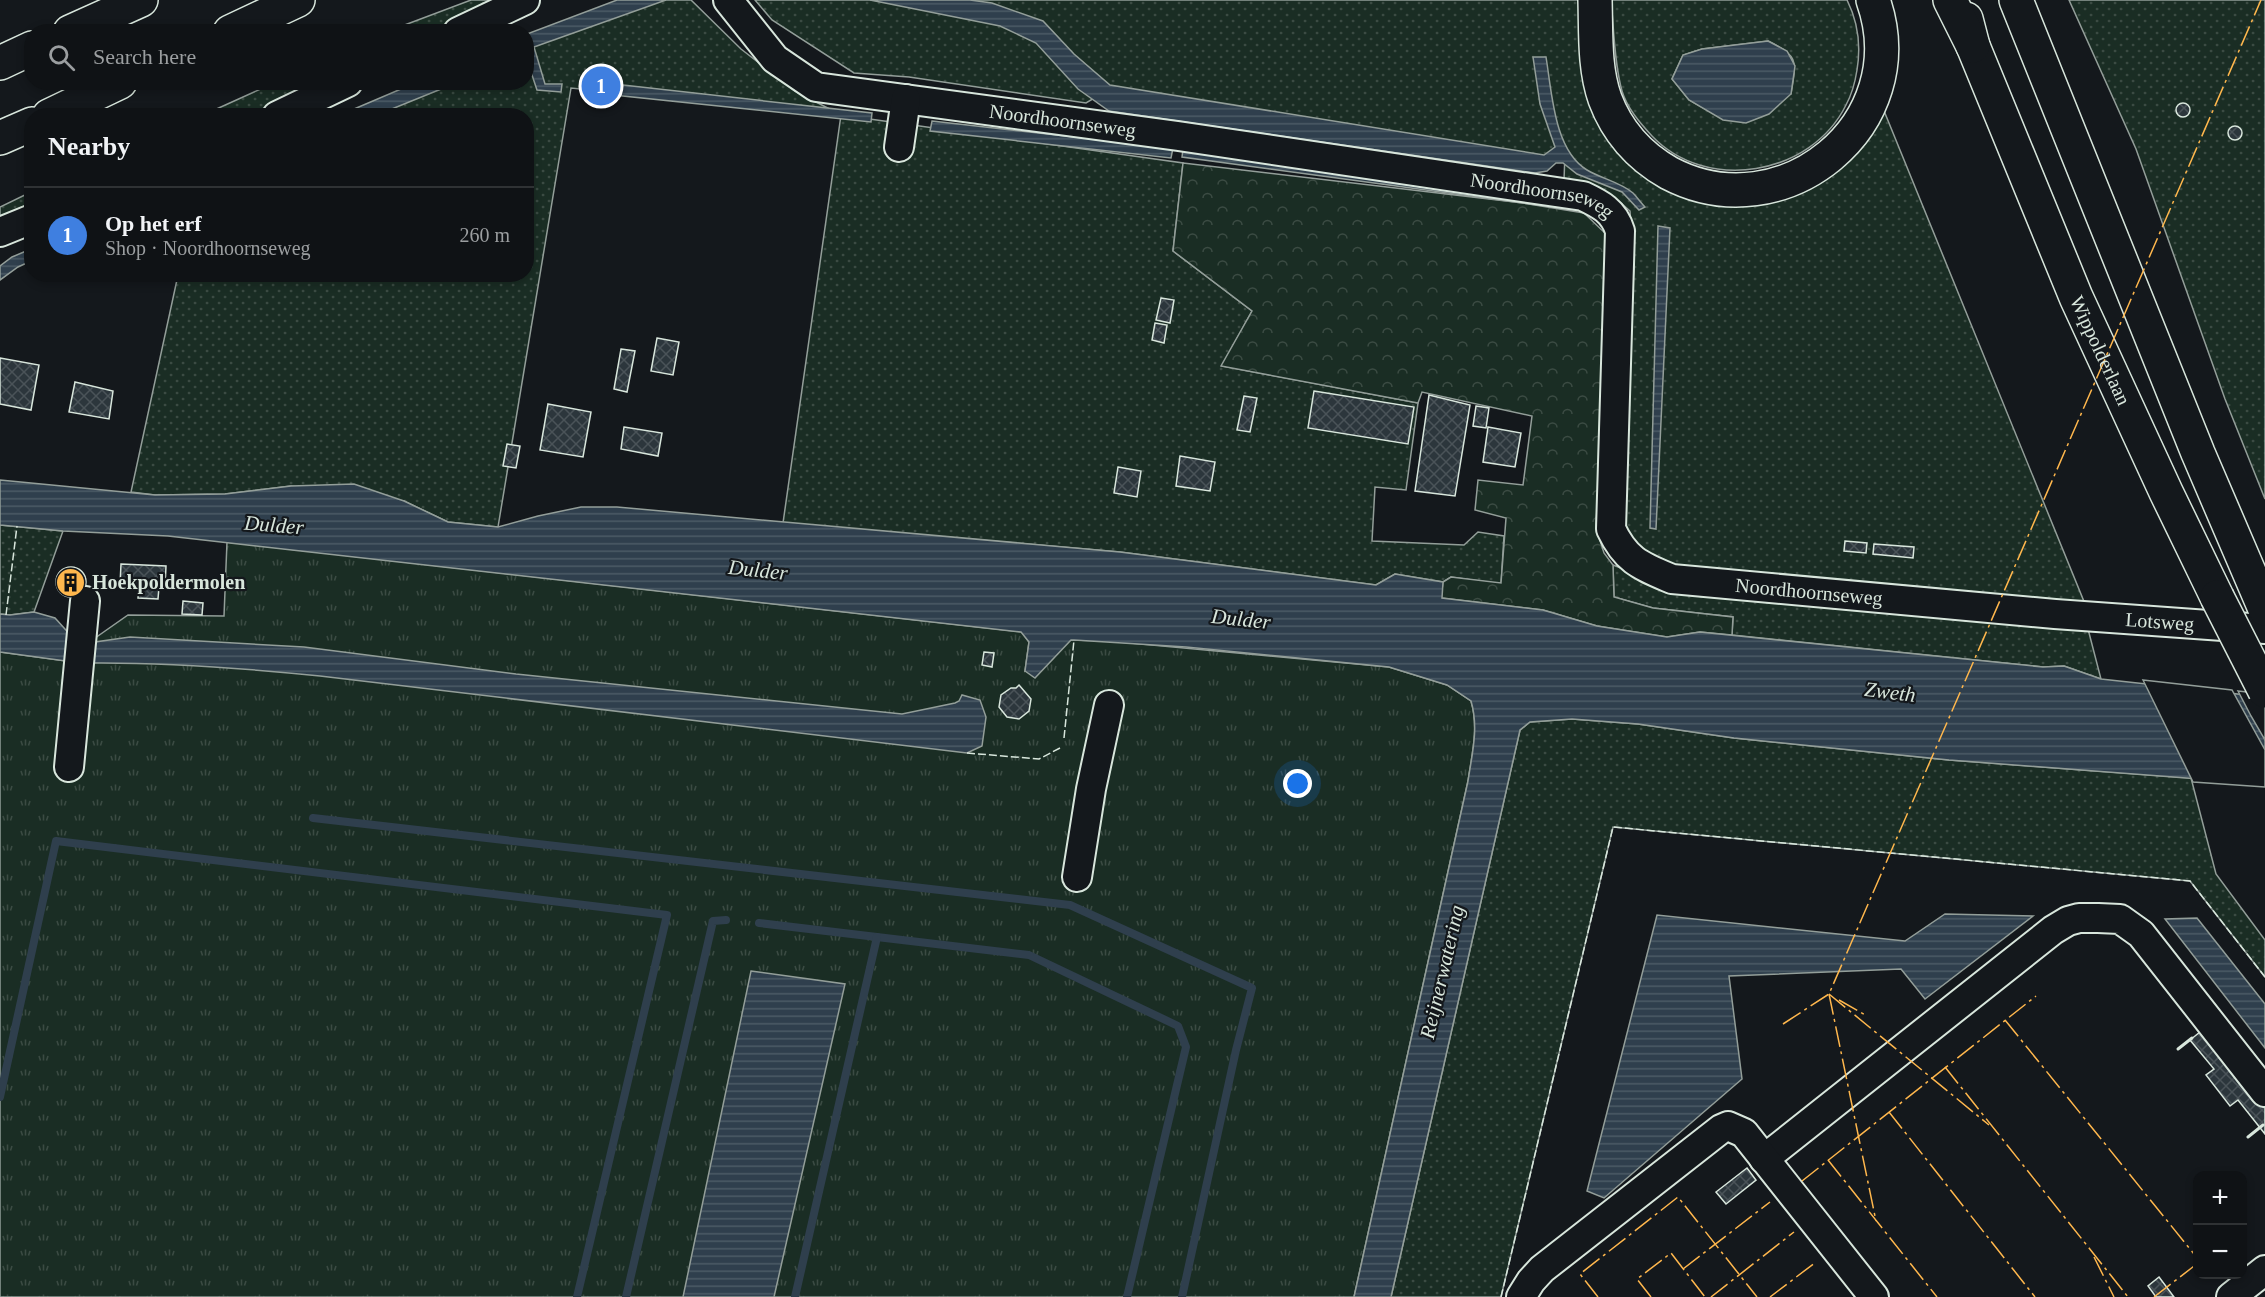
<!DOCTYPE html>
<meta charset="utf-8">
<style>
:root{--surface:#0f1215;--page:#181b1e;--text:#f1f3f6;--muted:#9b9ea0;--line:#2f3234;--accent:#ffb74d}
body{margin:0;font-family:Georgia,serif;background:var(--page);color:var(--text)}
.controls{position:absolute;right:18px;bottom:18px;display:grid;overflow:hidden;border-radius:12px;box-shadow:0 3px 9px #0003}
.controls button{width:54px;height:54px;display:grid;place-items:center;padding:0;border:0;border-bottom:2px solid var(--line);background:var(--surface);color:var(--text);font:30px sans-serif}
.you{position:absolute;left:1298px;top:784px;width:21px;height:21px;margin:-15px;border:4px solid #fff;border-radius:50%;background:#1a73e8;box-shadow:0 0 0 9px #1a73e833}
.badge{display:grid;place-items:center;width:39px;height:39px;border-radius:50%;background:var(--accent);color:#fff;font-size:20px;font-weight:700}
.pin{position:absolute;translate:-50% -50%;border:3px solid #fff;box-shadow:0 2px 6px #0006}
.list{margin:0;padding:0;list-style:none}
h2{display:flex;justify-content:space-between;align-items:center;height:78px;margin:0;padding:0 24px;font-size:26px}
h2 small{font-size:20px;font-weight:400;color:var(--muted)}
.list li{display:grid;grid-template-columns:39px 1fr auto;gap:18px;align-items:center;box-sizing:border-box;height:96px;padding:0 24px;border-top:2px solid var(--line)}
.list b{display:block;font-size:22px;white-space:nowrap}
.list p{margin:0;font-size:20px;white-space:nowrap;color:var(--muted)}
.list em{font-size:20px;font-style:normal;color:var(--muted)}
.icon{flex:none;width:33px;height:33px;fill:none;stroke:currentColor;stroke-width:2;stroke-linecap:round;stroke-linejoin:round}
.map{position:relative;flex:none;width:2265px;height:1297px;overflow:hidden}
.search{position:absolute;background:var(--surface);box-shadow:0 3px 9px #0003;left:24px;top:24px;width:510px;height:66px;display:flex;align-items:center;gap:15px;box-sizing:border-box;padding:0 21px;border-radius:24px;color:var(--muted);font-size:22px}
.panel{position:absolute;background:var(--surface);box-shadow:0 3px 9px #0003;left:24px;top:108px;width:510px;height:174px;border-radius:24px}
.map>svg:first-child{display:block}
.grass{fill:url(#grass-dots);stroke:#939e99;stroke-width:1.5;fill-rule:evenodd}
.forest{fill:url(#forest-crowns);stroke:#939e99;stroke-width:1.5}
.park{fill:url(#park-tufts);stroke:#939e99;stroke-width:1.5}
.water{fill:url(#water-rules);stroke:#939e99;stroke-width:1.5}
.pier{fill:#14181c;stroke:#939e99;stroke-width:1.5}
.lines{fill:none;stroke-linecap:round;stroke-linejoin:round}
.stream{stroke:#2f3f4d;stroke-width:8}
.building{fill:url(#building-cross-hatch);stroke:#d8e6dc;stroke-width:1.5}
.minor-casing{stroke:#d8e6dc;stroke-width:32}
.major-casing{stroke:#d8e6dc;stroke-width:36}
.highway-casing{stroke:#d8e6dc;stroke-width:36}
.minor{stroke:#14181c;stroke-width:28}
.major{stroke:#14181c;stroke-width:33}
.highway{stroke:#14181c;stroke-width:33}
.major-bridge-casing{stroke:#d8e6dc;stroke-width:36;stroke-linecap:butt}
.major-bridge{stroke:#14181c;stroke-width:33}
.fence{stroke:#d8e6dc;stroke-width:1.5;stroke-dasharray:8 3;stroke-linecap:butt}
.wall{stroke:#d8e6dc;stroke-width:3}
.power{stroke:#ffb74d;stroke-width:1.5;stroke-dasharray:21 4.5 3 4.5;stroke-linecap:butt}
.labels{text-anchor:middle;stroke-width:4.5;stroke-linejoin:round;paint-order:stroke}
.street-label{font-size:20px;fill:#d8e6dc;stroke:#14181c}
.poi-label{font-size:20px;font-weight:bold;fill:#d8e6dc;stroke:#14181c;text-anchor:start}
.water-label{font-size:21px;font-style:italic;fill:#d8e6dc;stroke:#14181c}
</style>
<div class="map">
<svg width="2265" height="1297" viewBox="0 0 2265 1297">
<defs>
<pattern id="grass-dots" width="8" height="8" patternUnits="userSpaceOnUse" patternTransform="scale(1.5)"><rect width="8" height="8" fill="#1a2d24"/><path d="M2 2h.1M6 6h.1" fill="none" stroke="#3b4b43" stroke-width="1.8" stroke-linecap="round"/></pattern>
<pattern id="forest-crowns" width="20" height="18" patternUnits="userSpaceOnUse" patternTransform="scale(1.5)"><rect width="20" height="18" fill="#1a2d24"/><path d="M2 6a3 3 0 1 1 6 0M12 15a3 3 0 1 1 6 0" fill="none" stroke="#3b4b43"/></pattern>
<pattern id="park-tufts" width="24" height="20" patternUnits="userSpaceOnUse" patternTransform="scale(1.5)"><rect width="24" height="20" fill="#1a2d24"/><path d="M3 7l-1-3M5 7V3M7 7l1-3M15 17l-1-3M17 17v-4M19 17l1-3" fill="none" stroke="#3b4b43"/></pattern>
<pattern id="water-rules" width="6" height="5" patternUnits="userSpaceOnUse" patternTransform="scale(1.5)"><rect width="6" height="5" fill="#2f3f4d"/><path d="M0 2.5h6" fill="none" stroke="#4c5b66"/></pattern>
<pattern id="building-cross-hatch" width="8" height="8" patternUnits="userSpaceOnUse" patternTransform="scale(1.5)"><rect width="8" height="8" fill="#2c363c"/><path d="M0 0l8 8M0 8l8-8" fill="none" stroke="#4a5358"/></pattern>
</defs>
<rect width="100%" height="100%" fill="#14181c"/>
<!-- grass -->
<g class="grass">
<path d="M471,0H527L448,31L386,32Z"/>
<path d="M630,0H691L741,49L795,91L841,115L1183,163L1173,251L1252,311L1222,366L1418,403L1406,490L1375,487L1372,541L1464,545L1478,532L1504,536L1501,584L1451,577L1443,582L1395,574L1376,585L1120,552L783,523L841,115L571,88L498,527L448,522L404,501L291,486L225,494L155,495L131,492L178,275L526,274V116L350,115L430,83L526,82L527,42Z"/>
<path d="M755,0H1581L1610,133L1765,199L1880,101L2085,604L1698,572L1644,555L1622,524L1620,499L1634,266L1630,211C1606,189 1597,186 1564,180L1565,154L1545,158L1106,91L1086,103L909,77L854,73L772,20Z"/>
<path d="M1611,0H1847C1858,22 1861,46 1857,70C1855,83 1852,94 1846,105C1811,176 1706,193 1652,136C1640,123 1627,108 1622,91C1614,62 1614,29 1611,0ZM1768,41C1800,56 1796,62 1791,94L1723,119L1689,100L1672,79L1683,55L1702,49Z"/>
<path d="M2069,0H2265V499L2225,399L2136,149Z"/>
<path d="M274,83H334L264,115L201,116Z"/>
<path d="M31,192V224L0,238V207Z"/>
<path d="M0,525L63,531L34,612L10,615L0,614Z"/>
<path d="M1613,565L1639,575L2088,629L2101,679L2064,666L2043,667L1732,635L1733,617L1653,608L1614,597Z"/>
<path d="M1572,719L1638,724L1734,738L1949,760L2191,778L2216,874L2265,940V977L2190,881L1613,827L1501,1297H1391L1520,730L1530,722Z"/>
</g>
<!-- forest -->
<path class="forest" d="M1183,163L1523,203L1584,213L1606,234L1609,264L1596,528L1604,553L1613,565L1614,597L1653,608L1733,617L1732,635L1700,632L1667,637L1597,626L1543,610L1441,598L1443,582L1451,577L1501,583L1506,518L1475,510L1478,480L1523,485L1532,416L1422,392L1418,403L1221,366L1252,311L1173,251Z"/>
<!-- park -->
<path class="park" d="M227,542L1022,632L1029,642L1025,671L1071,640L1109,641L1389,667L1447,685L1471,701C1479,728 1472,754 1468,781L1354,1297H0V652L73,662L88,643L128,615L224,616Z"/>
<!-- water -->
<g class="water">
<path d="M617,0H666L534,47L545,84H562L561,92L537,90L527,60V34Z"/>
<path d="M870,0H970L992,3L1043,21L1074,54L1110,85L1544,155L1555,147L1540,104L1533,57H1546C1552,93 1554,150 1587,170C1602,179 1620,182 1633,193C1637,197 1641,203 1645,207L1639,210L1622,192L1577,174L1563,163H1556L1547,171L1535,173L1109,111L1078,89L1036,43L1000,26Z"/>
<path d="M1768,41L1787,51L1795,66L1791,94L1769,114L1746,123L1723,120L1689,100L1672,79L1683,55L1702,49Z"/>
<path d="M415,83H456L377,115H340Z"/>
<path d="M605,83L872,113L871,122L604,94Z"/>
<path d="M932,121L1173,148L1171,158L930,131Z"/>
<path d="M1183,149L1581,202V211L1182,157Z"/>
<path d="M1658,226L1670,228L1656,529L1650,528Z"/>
<path d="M31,249V261L18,267L0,280V266L12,257Z"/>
<path d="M0,480L155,495L225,494L291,486L354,484L404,501L448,522L498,527L538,516L581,507H617L1120,552L1376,585L1395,574L1443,582L1442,598L1543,610L1597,626L1667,637L1700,632L2043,667L2064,666L2101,679L2265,697V784L1949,760L1734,738L1638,724L1572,719L1530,722L1520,730L1391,1297H1354L1468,781C1472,754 1479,728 1471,701L1447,685L1389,667L1186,647L1074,640H1071L1035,678L1025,671L1029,642L1021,632L168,536L63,531L0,525Z"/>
<path d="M34,612L55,618L74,639L73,662L0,652V614L10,615Z"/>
<path d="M130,637L304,647L516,674L902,714L955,703L959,701L962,695L980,700L986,717L982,746L967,753L320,676C242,668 165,662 86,663L88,643Z"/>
<path d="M1945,914L2033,916L1925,999L1901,969L1729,976L1742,1079L1604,1198L1587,1191L1657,915L1905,941Z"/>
<path d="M2197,918L2265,1004V1048L2165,919Z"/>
<path d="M751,971L845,984L774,1297H683Z"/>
</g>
<!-- pier -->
<g class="pier">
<path d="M2143,680L2232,690L2265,750V787L2193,782Z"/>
<path d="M2238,691L2265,694V740L2251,716Z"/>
</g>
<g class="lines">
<!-- stream -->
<g class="stream">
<path d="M313,818L1070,905L1252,988L1236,1050L1182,1297"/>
<path d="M759,923L1029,955L1178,1026L1186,1047L1127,1297"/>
<path d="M0,1097L56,841L667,915L577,1297"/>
<path d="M626,1297L713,921L726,920"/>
<path d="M795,1297L877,937"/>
</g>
</g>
<!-- building -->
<g class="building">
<circle cx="2183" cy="110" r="7"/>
<circle cx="2235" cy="133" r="7"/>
<path d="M1161,298L1174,300L1170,323L1156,320Z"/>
<path d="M1155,323L1167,325L1164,343L1152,340Z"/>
<path d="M657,338L679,342L673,375L651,371Z"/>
<path d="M621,349L635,351L627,392L614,389Z"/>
<path d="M0,358L39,365L31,410L0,404Z"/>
<path d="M75,382L113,391L109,419L69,412Z"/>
<path d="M1314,391L1414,407L1408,444L1308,428Z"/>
<path d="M1429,395L1470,405L1455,496L1415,491Z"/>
<path d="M1244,396L1257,398L1250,432L1237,430Z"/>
<path d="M548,404L591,412L583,457L540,450Z"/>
<path d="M1476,406L1489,408L1486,428L1473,426Z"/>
<path d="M624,427L662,433L658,456L621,449Z"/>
<path d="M1488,427L1521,433L1515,467L1483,462Z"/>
<path d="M507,444L520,446L516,468L503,466Z"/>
<path d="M1180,456L1215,462L1210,491L1176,486Z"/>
<path d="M1118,467L1141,471L1137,497L1114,493Z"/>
<path d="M1845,541L1867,543L1866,553L1844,551Z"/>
<path d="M1874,544L1914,547L1913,558L1873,554Z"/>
<path d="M121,564L166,566L165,587H159L158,599L138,598L139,586L120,585Z"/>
<circle cx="71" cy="582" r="15"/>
<path d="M183,601L203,603L202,615L182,614Z"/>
<path d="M984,652L994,653L992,667L982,665Z"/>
<path d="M1019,685L1031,699L1029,711L1019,719L1007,717L999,707L1001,695L1011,688H1016Z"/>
<path d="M2205,1028L2265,1104V1134L2238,1100L2230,1106L2206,1075L2214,1069L2190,1040Z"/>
<path d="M1747,1168L1756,1180L1726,1204L1716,1192Z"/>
<path d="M2159,1277L2174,1297H2156L2148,1286Z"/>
</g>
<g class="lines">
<defs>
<g id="minor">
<path id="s1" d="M728,0L775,59L816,87L1178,136L1583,196C1600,204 1614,211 1620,231L1611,529C1626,561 1641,566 1672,579L2055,614L2265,629"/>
<path d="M458,32L525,0"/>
<path d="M277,116L348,82"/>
<path d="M899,147L906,99"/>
<path d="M0,232L32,219"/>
<path d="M69,767L85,601"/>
<path d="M1077,877L1091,789L1109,705"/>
<path d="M1764,1159L2053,930L2068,921L2079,918H2098L2120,919L2141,934L2265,1092"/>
<path d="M1521,1297L1531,1281L1542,1269L1721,1129L1728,1126L1744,1133L1874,1297"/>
<path d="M2231,1297L2265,1270"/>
</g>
<g id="major">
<path d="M2016,0L2198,453L2265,609"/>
<path id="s2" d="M1966,19L1973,46L2076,297L2166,492L2217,597"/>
</g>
<g id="highway">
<path d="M1595,0C1596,33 1594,68 1605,99C1617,131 1639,156 1669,173C1783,233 1917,124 1873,0"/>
<path d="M1950,0L1973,46"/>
<path d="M70,32L141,0"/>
<path d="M230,32L298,0"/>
<path d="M0,63L32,48"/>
<path d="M49,116L120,82"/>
<path d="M0,138L32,124"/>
</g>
</defs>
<!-- minor casing -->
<use href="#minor" class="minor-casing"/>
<!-- major casing -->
<use href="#major" class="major-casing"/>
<!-- highway casing -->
<use href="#highway" class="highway-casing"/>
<!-- minor -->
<use href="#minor" class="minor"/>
<!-- major -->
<use href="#major" class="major"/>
<!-- highway -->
<use href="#highway" class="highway"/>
<defs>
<path id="major-bridge" d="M2217,597L2265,691"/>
</defs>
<!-- major-bridge casing -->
<use href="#major-bridge" class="major-bridge-casing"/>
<!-- major-bridge -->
<use href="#major-bridge" class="major-bridge"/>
<!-- fence -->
<g class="fence">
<path d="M6,615L17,526"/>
<path d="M1064,738L1074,640"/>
<path d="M967,753L1039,759L1060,748"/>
<path d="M1501,1297L1613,827L2190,881L2265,977"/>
</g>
<!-- wall -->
<g class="wall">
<path d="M2178,1049L2192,1038"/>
<path d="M2248,1137L2263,1125"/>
</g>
<!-- power -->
<g class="power">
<path d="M1829,994L1876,1221"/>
<path d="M1829,994L1989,1125"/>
<path d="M1839,1000L1867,1016"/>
<path d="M2005,1020L2198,1259"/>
<path d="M1783,1024L1829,994L2261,0"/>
<path d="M1945,1067L2128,1297"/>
<path d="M1889,1112L2035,1297"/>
<path d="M1828,1160L1937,1297"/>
<path d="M1802,1181L2036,996"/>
<path d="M2094,1257L2114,1297"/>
<path d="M1683,1269L1770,1202"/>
<path d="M1598,1297L1580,1274L1678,1197L1757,1297"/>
<path d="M1651,1297L1637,1279L1671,1253L1705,1297"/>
<path d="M1711,1297L1794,1232"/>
<path d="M1770,1297L1816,1262"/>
<path d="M2154,1297L2198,1263"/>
</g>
</g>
<!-- icons -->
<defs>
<symbol id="building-disc" viewBox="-11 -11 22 22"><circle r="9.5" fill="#ffb74d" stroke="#14181c"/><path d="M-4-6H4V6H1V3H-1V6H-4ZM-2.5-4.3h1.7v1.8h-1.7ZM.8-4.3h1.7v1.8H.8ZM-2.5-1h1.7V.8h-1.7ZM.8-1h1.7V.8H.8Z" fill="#111"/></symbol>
</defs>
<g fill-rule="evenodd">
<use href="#building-disc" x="54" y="566" width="33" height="33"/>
</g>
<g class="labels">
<!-- street labels -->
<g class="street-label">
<text dy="7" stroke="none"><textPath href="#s1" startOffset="374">Noordhoornseweg</textPath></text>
<text dy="7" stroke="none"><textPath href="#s1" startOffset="860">Noordhoornseweg</textPath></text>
<text dy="7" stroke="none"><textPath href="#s2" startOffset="358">Wippolderlaan</textPath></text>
<text dy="7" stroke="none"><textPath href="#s1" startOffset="1470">Noordhoornseweg</textPath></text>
<text dy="7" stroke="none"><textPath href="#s1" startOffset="1822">Lotsweg</textPath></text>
</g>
<!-- poi labels -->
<g class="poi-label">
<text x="92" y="589">Hoekpoldermolen</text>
</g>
<!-- water labels -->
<g class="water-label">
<text transform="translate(274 525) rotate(5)" y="7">Dulder</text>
<text transform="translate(758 570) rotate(6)" y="7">Dulder</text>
<text transform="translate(1241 619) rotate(6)" y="7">Dulder</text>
<text transform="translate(1890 692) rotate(7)" y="7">Zweth</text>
<text transform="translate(1442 972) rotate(-77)" y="7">Reijnerwatering</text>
</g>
</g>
</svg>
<div class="controls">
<button>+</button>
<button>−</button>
</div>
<div class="you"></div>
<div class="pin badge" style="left:601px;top:86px;background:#3f7fe0">1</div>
<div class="search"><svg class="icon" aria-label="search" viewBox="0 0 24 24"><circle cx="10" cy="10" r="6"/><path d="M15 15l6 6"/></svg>Search here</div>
<section class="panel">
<h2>Nearby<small></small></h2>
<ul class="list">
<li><span class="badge" style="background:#3f7fe0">1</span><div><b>Op het erf</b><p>Shop · Noordhoornseweg</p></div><em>260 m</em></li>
</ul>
</section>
</div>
